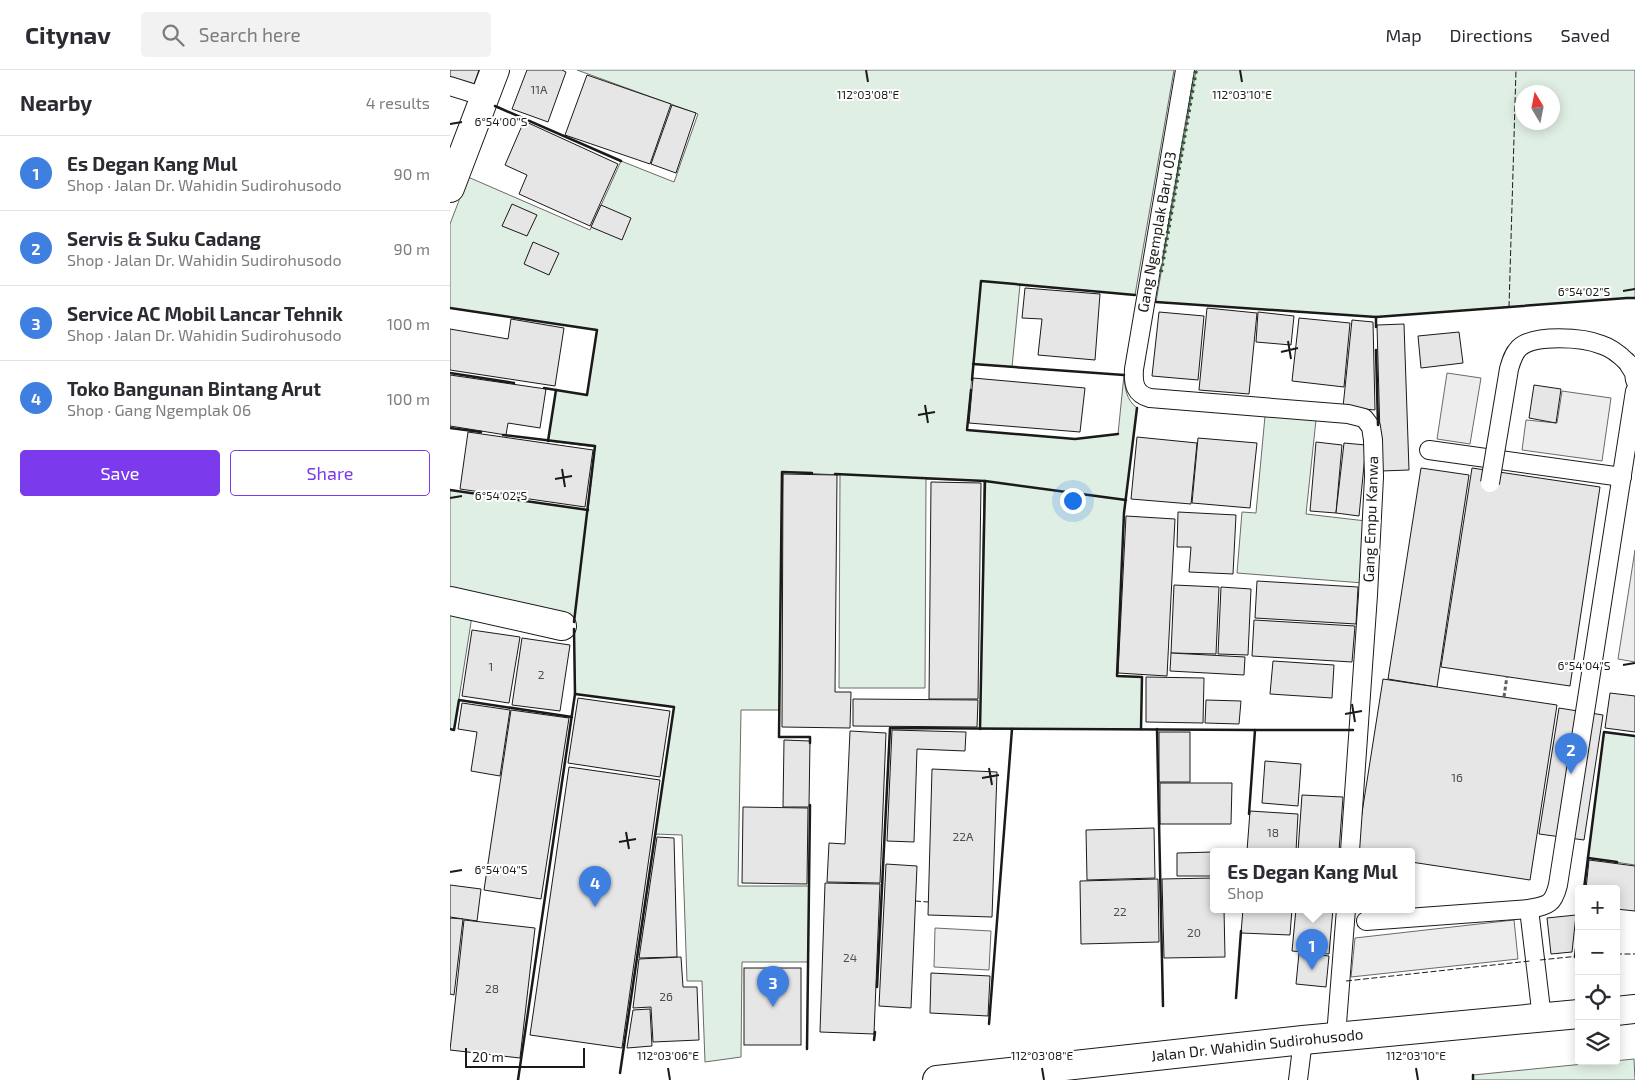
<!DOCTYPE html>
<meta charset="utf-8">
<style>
:root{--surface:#fff;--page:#f2f2f3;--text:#2b2b33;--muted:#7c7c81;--line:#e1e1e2;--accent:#7c3aed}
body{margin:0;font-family:"Exo 2",sans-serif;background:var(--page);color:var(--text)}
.controls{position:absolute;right:15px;bottom:15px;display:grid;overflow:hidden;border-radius:5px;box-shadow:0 2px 12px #0003}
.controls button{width:45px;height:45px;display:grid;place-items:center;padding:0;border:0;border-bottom:1px solid var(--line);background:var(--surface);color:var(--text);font:25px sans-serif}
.compass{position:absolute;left:1065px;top:15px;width:45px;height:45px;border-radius:50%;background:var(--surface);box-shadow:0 2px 12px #0003;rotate:350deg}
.scale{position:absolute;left:15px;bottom:12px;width:120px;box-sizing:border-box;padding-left:5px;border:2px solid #1a1a1a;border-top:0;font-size:14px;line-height:18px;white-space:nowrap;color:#1a1a1a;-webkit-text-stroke:4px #fff;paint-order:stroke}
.you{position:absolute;left:622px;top:430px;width:18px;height:18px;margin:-12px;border:4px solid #fff;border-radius:50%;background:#1a73e8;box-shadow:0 0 0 8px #1a73e833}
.badge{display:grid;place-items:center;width:32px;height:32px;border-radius:50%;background:var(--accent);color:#fff;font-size:16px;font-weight:700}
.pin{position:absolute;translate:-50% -41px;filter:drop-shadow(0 1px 2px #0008)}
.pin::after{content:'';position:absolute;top:26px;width:18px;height:15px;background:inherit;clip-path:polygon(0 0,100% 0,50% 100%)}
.popup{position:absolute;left:760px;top:778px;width:205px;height:65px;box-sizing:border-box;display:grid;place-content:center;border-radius:5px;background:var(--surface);filter:drop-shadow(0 1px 4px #0005);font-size:16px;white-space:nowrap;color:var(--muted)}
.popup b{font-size:19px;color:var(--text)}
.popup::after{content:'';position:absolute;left:50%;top:100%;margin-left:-10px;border:10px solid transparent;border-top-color:var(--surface)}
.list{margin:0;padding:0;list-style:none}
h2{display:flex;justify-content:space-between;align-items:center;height:65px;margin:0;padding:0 20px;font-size:21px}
h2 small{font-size:16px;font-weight:400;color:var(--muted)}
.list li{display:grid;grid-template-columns:32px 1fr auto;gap:15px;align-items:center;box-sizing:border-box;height:75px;padding:0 20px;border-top:1px solid var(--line)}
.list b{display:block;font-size:19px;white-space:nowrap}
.list p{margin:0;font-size:16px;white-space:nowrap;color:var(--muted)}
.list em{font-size:16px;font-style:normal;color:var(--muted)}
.actions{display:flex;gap:10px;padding:15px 20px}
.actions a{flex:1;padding:11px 0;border:1px solid var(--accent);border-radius:5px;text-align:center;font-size:18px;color:var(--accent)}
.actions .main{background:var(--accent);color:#fff}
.icon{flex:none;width:28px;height:28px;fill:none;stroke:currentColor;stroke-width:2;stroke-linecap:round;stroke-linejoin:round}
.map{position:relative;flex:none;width:1185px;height:1010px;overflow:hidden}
header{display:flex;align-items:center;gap:30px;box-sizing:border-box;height:70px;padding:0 25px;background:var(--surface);border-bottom:1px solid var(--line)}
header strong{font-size:24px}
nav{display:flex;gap:28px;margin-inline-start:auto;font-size:18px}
.search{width:350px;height:45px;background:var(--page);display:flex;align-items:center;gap:12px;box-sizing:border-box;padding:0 18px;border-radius:5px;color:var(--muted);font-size:19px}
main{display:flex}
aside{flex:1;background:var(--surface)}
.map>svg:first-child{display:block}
.green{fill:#e0efe3;stroke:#6a6a6a;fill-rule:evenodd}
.parking{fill:#ededed;stroke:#6a6a6a}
.building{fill:#e6e6e6;stroke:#1a1a1a}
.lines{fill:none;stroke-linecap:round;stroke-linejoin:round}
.service-casing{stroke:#1a1a1a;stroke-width:20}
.minor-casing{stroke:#1a1a1a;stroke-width:30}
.trunk-casing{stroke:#1a1a1a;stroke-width:30}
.path{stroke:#5f5f5f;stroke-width:3;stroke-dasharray:4 2.5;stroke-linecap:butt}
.service{stroke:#fff;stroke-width:18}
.minor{stroke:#fff;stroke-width:28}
.trunk{stroke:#fff;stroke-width:28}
.service-bridge-casing{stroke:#1a1a1a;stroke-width:20;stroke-linecap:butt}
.service-bridge{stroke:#fff;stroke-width:18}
.hedge{stroke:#2b5a34;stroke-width:4;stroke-dasharray:2.5 4;stroke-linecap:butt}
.fence{stroke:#1a1a1a;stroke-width:1;stroke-dasharray:6 2.5;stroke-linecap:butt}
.wall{stroke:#1a1a1a;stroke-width:2.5}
.ticks{fill:none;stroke:#1a1a1a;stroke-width:2}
.labels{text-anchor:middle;stroke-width:4;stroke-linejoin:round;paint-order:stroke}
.number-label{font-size:12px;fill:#4d4d4d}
.street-label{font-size:15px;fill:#1a1a1a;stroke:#fff}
.ticks-label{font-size:12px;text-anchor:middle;fill:#1a1a1a;stroke:#fff;stroke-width:4;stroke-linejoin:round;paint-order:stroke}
</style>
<header>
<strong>Citynav</strong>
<div class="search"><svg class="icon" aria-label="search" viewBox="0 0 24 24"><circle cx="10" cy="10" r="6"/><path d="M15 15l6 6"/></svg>Search here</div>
<nav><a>Map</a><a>Directions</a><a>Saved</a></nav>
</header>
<main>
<aside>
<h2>Nearby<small>4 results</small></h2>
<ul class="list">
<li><span class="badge" style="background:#3f7fe0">1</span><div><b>Es Degan Kang Mul</b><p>Shop · Jalan Dr. Wahidin Sudirohusodo</p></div><em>90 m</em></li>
<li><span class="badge" style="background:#3f7fe0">2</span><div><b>Servis &amp; Suku Cadang</b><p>Shop · Jalan Dr. Wahidin Sudirohusodo</p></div><em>90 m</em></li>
<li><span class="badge" style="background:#3f7fe0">3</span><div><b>Service AC Mobil Lancar Tehnik</b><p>Shop · Jalan Dr. Wahidin Sudirohusodo</p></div><em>100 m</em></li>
<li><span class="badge" style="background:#3f7fe0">4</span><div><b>Toko Bangunan Bintang Arut</b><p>Shop · Gang Ngemplak 06</p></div><em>100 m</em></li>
</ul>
<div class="actions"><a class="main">Save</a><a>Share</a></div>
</aside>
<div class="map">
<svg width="1185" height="1010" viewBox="0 0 1185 1010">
<rect width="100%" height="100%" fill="#fff"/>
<!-- green -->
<g class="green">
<path d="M127,0H724L685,225L570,215L562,297L523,294L517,360L625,369L668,364L674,305C675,318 676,330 687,338L674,443L667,606L692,607L691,659H530L534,411L476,409L475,618H389L390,405L332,402L329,640H291L288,816H359L358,892H292L291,987L255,992L252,911H237L232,765L205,764L224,637L125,624L124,547L0,520V420L138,440L145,377L98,371L106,320L137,325L147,260L0,238V154L18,107L140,160L171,91L224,112L248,44Z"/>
<path d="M746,0H1185V228H1177L926,247L706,232ZM1072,22H1102V52H1072Z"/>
<path d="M815,346L866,350L856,444L916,451L913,513L787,503L792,442L806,443Z"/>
<path d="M0,541L22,546L4,660L0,659Z"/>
<path d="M1154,662L1185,666V795L1138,788Z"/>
<path d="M1184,989L1185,1010H1023V1005Z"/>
</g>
<!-- parking -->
<g class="parking">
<path d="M997,303L1031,308L1020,374L987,369Z"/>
<path d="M1112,321L1161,328L1152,391L1072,380L1076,350L1107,353Z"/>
<path d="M1185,480V592L1168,589Z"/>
<path d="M1064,850L1068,889L901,907L905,868Z"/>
<path d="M485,858L541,861L539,900L484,897Z"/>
</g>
<!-- building -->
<g class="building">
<path d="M0,0H29L24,14L0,7Z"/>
<path d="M77,0H112L116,2L98,52L62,39Z"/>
<path d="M137,5L221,34L200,94L115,65Z"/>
<path d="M222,35L246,43L226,103L201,94Z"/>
<path d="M74,51L168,94L140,156L69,124L77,105L55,95Z"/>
<path d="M62,134L87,145L77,166L52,156Z"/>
<path d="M151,135L181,148L172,170L141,157Z"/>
<path d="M83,172L109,183L99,205L74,194Z"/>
<path d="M575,218L650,224L645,290L588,285L592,249L572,248Z"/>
<path d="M757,238L807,243L799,324L749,320Z"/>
<path d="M709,242L754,246L748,310L702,306Z"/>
<path d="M808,242L844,246L841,275L806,272Z"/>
<path d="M849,248L900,253L894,317L842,311Z"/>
<path d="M61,249L114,258L105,316L0,300V259L58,269Z"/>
<path d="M902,250L923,252L925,340L893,337Z"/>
<path d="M954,254L959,400L931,401L927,255Z"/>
<path d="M1009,262L1013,293L971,298L968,266Z"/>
<path d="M0,305L96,319L90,358L58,353L56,365L0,356Z"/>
<path d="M523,308L635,318L630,362L519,353Z"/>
<path d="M1084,315L1111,319L1106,353L1079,348Z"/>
<path d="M18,362L143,380L135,437L10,419Z"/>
<path d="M687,367L747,373L741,434L681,429Z"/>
<path d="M748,368L807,373L800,438L742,433Z"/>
<path d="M866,372L892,375L886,443L860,441Z"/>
<path d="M894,373L916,375L909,446L886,443Z"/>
<path d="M971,398L1019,405L987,617L938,609Z"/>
<path d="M1022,398L1150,417L1120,616L991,597Z"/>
<path d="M333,404L387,405L385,622H401L400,658L332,657Z"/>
<path d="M481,412L531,413L528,629H479Z"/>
<path d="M728,442L786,445L783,504L739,502L741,477H727Z"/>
<path d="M676,446L725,449L717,606L668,603Z"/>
<path d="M807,511L908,517L906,554L805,548Z"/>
<path d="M724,515L769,517L766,584L721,583Z"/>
<path d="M771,517L801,519L798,585L768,584Z"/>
<path d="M804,550L905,556L902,592L802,586Z"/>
<path d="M22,560L70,567L59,633L12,626Z"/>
<path d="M72,568L120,575L110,641L62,635Z"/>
<path d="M721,583L795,587L794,605L720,601Z"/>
<path d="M823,591L884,595L882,628L820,624Z"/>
<path d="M696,607L754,608L753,653L696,652Z"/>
<path d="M933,609L1107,635L1080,810L961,792V781H906Z"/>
<path d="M1160,623L1185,626V662L1155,658Z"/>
<path d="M128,628L220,641L210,707L118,693Z"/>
<path d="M403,629L528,630L527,657L403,656Z"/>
<path d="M756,630L791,631L789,654L755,653Z"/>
<path d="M12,633L60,640L50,706L21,701L27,662L8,659Z"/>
<path d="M1109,638L1153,645L1134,770L1089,764Z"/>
<path d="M61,640L119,648L91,829L34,820Z"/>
<path d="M442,660L516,662L515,681L467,679L464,772L437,771Z"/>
<path d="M400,661L436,663L430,813L377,812L379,773L395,774Z"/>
<rect x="709" y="662" width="31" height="50"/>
<path d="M334,670L360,671L359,737H333Z"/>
<path d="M815,691L851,694L848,736L812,733Z"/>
<path d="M119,697L210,710L172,978L80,965Z"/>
<path d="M482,699L547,702L542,847L478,845Z"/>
<path d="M710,713H782L781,754H710Z"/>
<path d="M852,725L893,727L889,781H848Z"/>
<path d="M293,737L358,738L357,814L292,813Z"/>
<path d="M800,741L848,744L846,781H797Z"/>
<path d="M704,758L705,808L637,810L636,760Z"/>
<path d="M207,767L224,768L227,887L189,888Z"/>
<path d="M763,782V806H727V783Z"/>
<path d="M1139,790L1185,796V841L1166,839V819H1136Z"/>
<path d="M436,794L467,796L461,938L429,936Z"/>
<path d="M763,808V839H774L775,887L714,888L712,809Z"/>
<path d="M708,809L709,872L631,874L630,811Z"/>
<path d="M375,813L430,814L424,964L370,962Z"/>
<path d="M0,815L31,819L27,851L0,847Z"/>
<path d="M793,839H842L840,865L791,863Z"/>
<path d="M846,839H883L879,884L842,881Z"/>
<path d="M1126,845L1122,882L1101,884L1097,848Z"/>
<path d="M0,848L13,849L4,925L0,924Z"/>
<path d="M14,850L85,858L70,988L0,980Z"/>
<path d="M849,883L879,886L876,917L846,914Z"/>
<path d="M231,887L233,917H247L249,970L203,972L201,937L183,938L189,889Z"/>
<rect x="294" y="898" width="57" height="77"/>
<path d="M481,903L540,906L538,946L480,943Z"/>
<path d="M200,939L202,976L177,978L183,940Z"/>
</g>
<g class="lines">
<defs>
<g id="service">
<path d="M735,0L684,299C683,314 685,324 700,328L898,344L914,348L921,357L923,370L924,407L918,525L900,781"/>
<path d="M0,16L35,27"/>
<path d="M1177,292L1184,303L1185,310"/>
<path d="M979,380L1172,407"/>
<path d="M1079,839L1092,948"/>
<path d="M916,851L1079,839C1098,835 1103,835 1108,815L1185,321"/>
<path d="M886,966L896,839"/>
<path d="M848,1010L853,970"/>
</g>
<g id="minor">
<path d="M0,118L45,0"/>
<path d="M0,531L112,556"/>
</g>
<g id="trunk">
<path d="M1166,941L1185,939"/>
<path id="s1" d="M487,1010L853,970L1129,944"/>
</g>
</defs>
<!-- service casing -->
<use href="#service" class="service-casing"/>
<!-- minor casing -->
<use href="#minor" class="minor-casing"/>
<!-- trunk casing -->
<use href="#trunk" class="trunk-casing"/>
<!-- path -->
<path class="path" d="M1054,627L1057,606"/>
<!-- service -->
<use href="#service" class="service"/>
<!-- minor -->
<use href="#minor" class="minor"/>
<!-- trunk -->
<use href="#trunk" class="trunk"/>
<defs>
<path id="service-bridge" d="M1040,413L1059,299C1061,292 1063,284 1069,278C1084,264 1133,267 1152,275C1162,278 1170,285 1177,292"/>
</defs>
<!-- service-bridge casing -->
<use href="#service-bridge" class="service-bridge-casing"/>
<!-- service-bridge -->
<use href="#service-bridge" class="service-bridge"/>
<!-- hedge -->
<path class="hedge" d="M711,202L746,0"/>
<!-- fence -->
<g class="fence">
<path d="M1059,237L1066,0"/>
<path d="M465,831L478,832"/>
<path d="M1166,884H1185"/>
<path d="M1090,890L1129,886"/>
<path d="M896,911L1080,891"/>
</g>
<!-- wall -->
<g class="wall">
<path d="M45,36L171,91"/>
<path d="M706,232L926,247L1177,228H1185"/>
<path d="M0,238L147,260L137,325L106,320L98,371"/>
<path d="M926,247V257"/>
<path d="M926,280L928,355"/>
<path d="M523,294L674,305"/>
<path d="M0,303L64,313"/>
<path d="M522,310L531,211L685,225"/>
<path d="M94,318L106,320"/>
<path d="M521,320L517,360L625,369L668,364"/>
<path d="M687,338L674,443L667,606L692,607L691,659"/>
<path d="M0,358L31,362"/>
<path d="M53,365L145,376L124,552"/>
<path d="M385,404L535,411L676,430"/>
<path d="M0,420L138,440"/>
<path d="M125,624L224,637L170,1003"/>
<path d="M0,659L4,660L9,630L122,647"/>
<path d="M530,659L535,411"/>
<path d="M707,659L713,936"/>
<path d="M805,660H903"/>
<path d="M360,673V667H329L332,402L362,403"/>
<path d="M1138,788L1167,792"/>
<path d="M1134,819L1154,662L1185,666"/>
<path d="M1125,887L1129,855"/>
<path d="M427,917L440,658L805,660L799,744"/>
<path d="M786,928L791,861"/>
<path d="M539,954L562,659"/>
<path d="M424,970L425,962"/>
<path d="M357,979L360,735"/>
<path d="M68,1010L125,624L124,559"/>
<path d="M1023,1010V1005"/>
</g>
</g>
<!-- ticks -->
<path class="ticks" d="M416,0L418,12M790,0L792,12M0,54L12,52M1173,221L1185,219M838,271L841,289M831,282L848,278M475,335L478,353M468,345L485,342M112,399L115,417M105,409L122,406M0,428L12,426M1173,595L1185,593M902,634L905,652M895,644L912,641M539,698L542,715M532,708L549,705M176,762L179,779M169,772L186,769M0,802L12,800M218,998L220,1010M592,998L594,1010M966,998L968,1010"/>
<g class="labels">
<!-- number labels -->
<g class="number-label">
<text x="89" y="24">11A</text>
<text x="41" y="601">1</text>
<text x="91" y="609">2</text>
<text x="1007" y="712">16</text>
<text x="823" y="767">18</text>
<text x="513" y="771">22A</text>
<text x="670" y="846">22</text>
<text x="744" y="867">20</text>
<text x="400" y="892">24</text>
<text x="42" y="923">28</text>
<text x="216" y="931">26</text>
</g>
<!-- street labels -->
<g class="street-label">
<text transform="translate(707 162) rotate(-80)" y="5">Gang Ngemplak Baru 03</text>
<text transform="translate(921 449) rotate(-88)" y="5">Gang Empu Kanwa</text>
<text dy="5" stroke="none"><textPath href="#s1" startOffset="322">Jalan Dr. Wahidin Sudirohusodo</textPath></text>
</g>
</g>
<g class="ticks-label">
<text x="418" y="29">112°03'08"E</text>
<text x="792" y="29">112°03'10"E</text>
<text x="51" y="56">6°54'00"S</text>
<text x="1134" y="226">6°54'02"S</text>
<text x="51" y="430">6°54'02"S</text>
<text x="1134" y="600">6°54'04"S</text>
<text x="51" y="804">6°54'04"S</text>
<text x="218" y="990">112°03'06"E</text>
<text x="592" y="990">112°03'08"E</text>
<text x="966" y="990">112°03'10"E</text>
</g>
</svg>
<div class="controls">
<button>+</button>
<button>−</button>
<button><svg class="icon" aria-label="locate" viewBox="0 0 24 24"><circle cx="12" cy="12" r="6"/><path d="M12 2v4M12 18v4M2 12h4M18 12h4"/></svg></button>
<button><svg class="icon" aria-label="layers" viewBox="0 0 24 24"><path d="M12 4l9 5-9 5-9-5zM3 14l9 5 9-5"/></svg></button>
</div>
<svg class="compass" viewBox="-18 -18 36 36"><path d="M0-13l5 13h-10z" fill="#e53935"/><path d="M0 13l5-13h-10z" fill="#7c7c81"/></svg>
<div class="scale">20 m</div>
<div class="you"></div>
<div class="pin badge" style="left:862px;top:900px;background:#3f7fe0">1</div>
<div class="popup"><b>Es Degan Kang Mul</b>Shop</div>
<div class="pin badge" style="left:1121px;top:704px;background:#3f7fe0">2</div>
<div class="pin badge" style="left:323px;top:937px;background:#3f7fe0">3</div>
<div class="pin badge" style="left:145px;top:837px;background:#3f7fe0">4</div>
</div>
</main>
